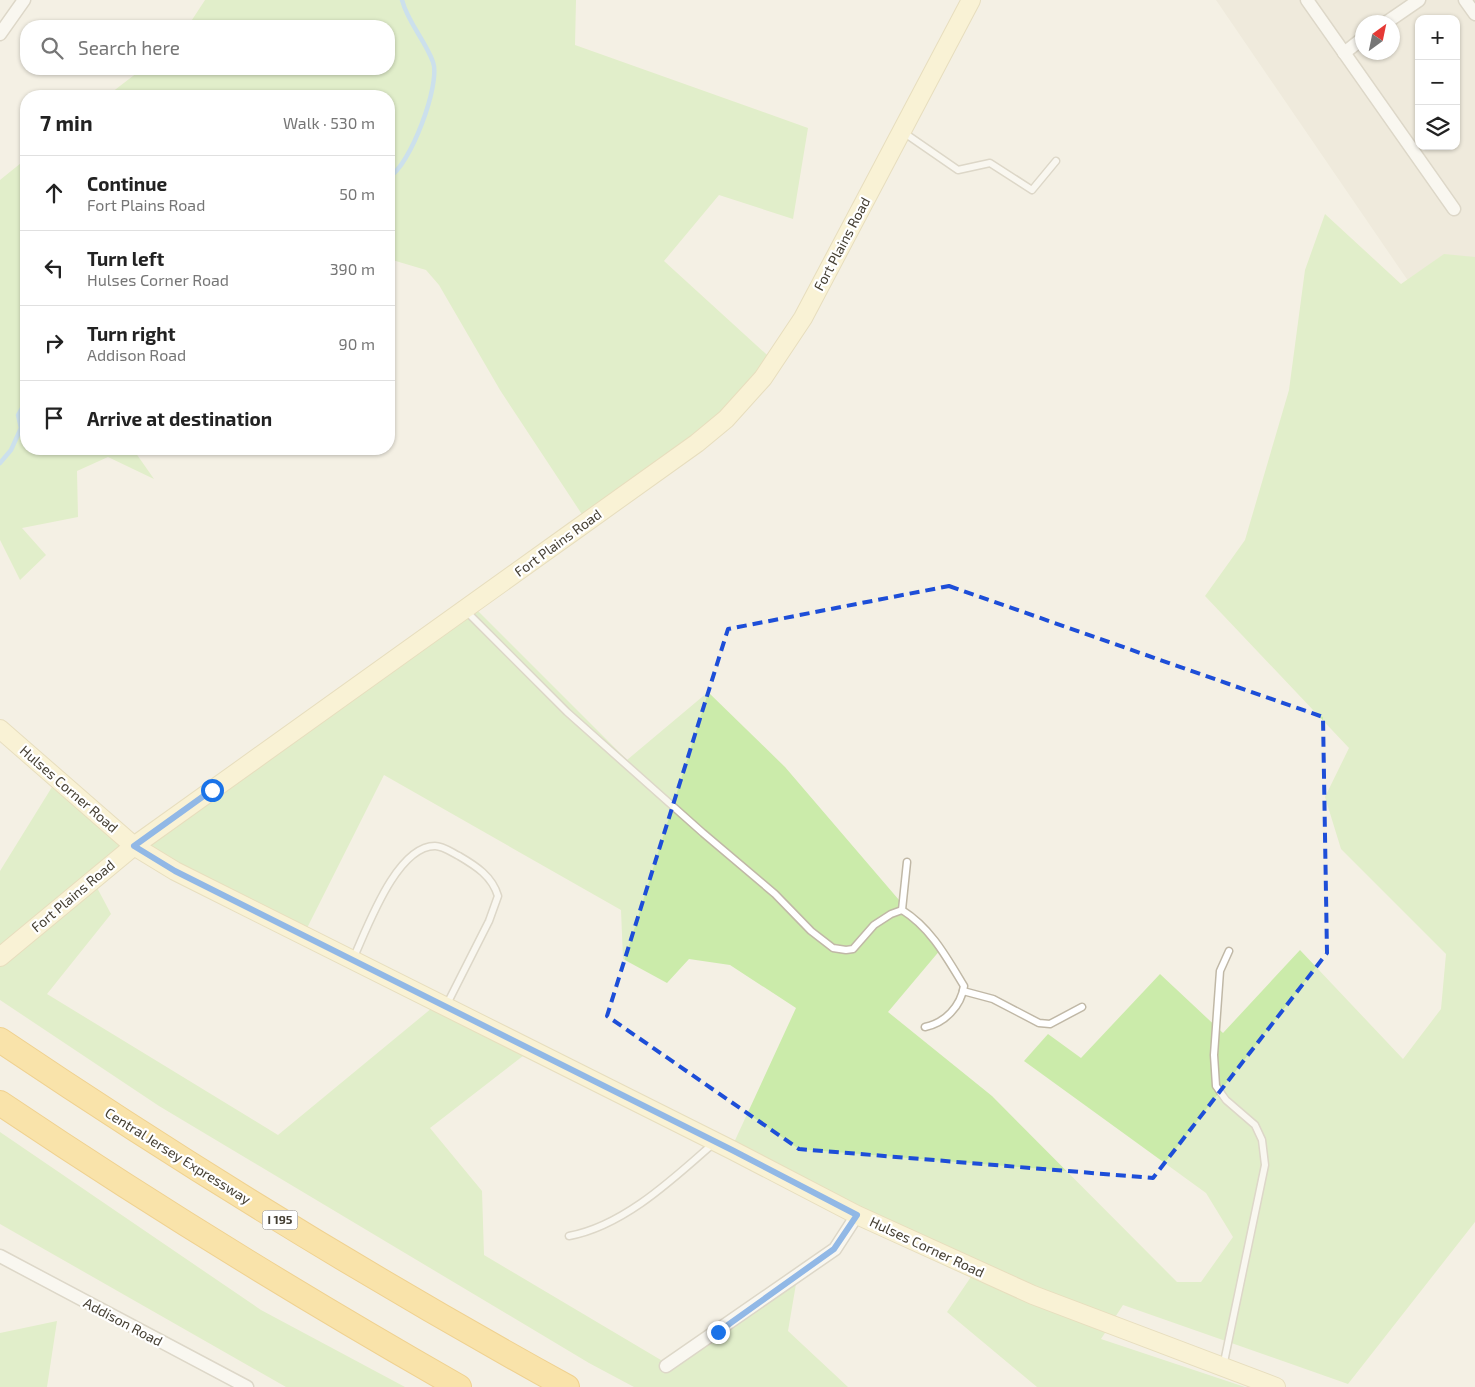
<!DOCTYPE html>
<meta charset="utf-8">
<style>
:root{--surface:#fff;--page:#f6f6f6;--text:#222;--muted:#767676;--line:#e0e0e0}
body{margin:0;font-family:"Exo 2",sans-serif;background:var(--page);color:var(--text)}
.controls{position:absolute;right:15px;top:15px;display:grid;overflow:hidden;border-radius:10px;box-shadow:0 1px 4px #0004}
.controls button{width:45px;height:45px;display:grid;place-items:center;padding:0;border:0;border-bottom:1px solid var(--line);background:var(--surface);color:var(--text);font:25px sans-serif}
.compass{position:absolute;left:1355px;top:15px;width:45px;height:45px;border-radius:50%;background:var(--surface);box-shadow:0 1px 4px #0004;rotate:33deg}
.stop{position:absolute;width:15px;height:15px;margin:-11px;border:4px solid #1a73e8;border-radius:50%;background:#fff}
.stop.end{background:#1a73e8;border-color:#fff;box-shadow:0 1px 5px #0008}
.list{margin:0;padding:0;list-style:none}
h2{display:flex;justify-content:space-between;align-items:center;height:65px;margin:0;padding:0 20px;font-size:21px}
h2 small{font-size:16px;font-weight:400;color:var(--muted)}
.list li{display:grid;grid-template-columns:32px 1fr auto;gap:15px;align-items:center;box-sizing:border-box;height:75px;padding:0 20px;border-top:1px solid var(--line)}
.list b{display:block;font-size:19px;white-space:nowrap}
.list p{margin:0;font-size:16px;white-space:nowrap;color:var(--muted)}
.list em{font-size:16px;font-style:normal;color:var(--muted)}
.icon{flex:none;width:28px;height:28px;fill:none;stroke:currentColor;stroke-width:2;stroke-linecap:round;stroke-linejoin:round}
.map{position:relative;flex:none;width:1475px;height:1387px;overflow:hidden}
.search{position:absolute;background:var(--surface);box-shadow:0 1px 4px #0004;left:20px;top:20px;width:375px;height:55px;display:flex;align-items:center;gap:12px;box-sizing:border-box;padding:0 18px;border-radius:20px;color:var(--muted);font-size:19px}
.panel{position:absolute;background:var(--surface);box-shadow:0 1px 4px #0004;left:20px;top:90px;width:375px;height:365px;border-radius:20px}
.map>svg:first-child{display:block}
.residential{fill:#e8e2d2;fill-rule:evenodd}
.green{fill:#cbebaa}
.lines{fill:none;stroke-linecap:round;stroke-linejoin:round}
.stream{stroke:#9bcdf5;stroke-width:4.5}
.lane-casing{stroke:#c0b8a6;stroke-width:9}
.street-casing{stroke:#c0b8a6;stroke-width:15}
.secondary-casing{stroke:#d7c790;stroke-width:20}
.highway-casing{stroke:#e9ab29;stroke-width:26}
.lane{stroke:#fff;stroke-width:6}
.street{stroke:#fff;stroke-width:12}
.secondary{stroke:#fff3c3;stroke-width:18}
.highway{stroke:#ffd264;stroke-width:24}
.route{stroke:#1a73e8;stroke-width:6}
.marked{fill:none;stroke:#1d4ed8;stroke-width:4;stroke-dasharray:10 6;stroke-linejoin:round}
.labels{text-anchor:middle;stroke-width:4.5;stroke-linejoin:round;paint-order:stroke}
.shield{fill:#fff;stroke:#7e7971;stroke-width:1}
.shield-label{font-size:12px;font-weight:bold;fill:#464034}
.street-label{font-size:14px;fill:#464034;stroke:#fff}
</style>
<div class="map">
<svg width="1475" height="1387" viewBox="0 0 1475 1387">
<rect width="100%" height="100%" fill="#f4f0e4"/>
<!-- residential -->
<path class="residential" d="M1216,0H1475V278L1428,310ZM1419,19H1456V146H1419ZM1362,22H1392V52H1362Z"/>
<!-- green -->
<g class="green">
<path d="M205,0H576L575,45L808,128L793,219L719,195L664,261L777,364L648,480L587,522L500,390L439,285L426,270L389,259V96H107L142,69H389V26H188Z"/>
<path d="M26,159V449H133L154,479L108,457L77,471L78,517L22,528L46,555L20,580L0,540V180Z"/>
<path d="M1325,214L1401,284L1444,254L1475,257V1222L1348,1384L1123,1305L1101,1339L1245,1387H1037L947,1312L975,1271L731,1149L796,1008L730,965L689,959L667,983L623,959L621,910L384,775L302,938L134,855L94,882L111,914L47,994L278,1135L438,1003L532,1049L430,1128L482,1191L484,1255L671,1366L797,1278L788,1331L848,1387H634L589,1363L159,1106L0,1000V871L52,787L132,844L473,606L627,760L708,692L785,767L941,949L888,1012L992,1096L1177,1282H1201L1233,1237L1206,1193L1024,1061L1048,1034L1081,1058L1160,974L1223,1033L1300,950L1403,1059L1441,1009L1446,954L1341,849L1325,797L1349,748L1205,596L1245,540L1289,390L1305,270Z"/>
<path d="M0,1132L261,1310L405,1387H286L0,1224Z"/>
<path d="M57,1321L47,1387H0V1333Z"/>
</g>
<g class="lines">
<!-- stream -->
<g class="stream">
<path d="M389,177C410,166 441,84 433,62C425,40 408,23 402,0"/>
<path d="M0,463L11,450L21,428L18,415L26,401"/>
</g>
<defs>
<g id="lane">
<path d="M903,132L958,170L990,163L1032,190L1056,161"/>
<path d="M466,611L567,712L703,833L775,894L811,931L833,948L846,950L853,949L874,925L891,914L902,910C931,928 947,958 964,986C961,1006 945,1023 925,1027"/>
<path d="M902,910L907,862"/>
<path d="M353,959C367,929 396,846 435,846C443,846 451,852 459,856C476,866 492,876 498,896L489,921L446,1006"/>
<path d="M963,991L993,999L1039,1023L1050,1024L1082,1007"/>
<path d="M569,1236C624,1226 674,1178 715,1142"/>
<path d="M1223,1367L1265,1165L1262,1140L1255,1125L1226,1100L1216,1086L1214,1055L1220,971L1229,951"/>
</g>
<g id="street">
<path d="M1307,0L1454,209"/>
<path d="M1465,0L1475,14"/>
<path d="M1387,22L1419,0"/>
<path d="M0,34L24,0"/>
<path d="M1344,53L1362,39"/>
<path d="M0,1256L247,1387"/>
<path d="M666,1366L835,1249L857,1215"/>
</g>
<g id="secondary">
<path d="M0,729L134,846L175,871L732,1150L857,1215L1033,1295L1276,1387"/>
<path d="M0,957L134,846L574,531L697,443L726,419L763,378L803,318L971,0"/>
</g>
<g id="highway">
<path d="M0,1040C184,1164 373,1280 567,1387"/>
<path d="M0,1103C150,1204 303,1298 459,1387"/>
</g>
</defs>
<!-- lane casing -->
<use href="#lane" class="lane-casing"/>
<!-- street casing -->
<use href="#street" class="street-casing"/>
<!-- secondary casing -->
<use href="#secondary" class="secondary-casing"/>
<!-- highway casing -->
<use href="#highway" class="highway-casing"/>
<!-- lane -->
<use href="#lane" class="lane"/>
<!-- street -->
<use href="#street" class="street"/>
<!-- secondary -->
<use href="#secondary" class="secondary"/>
<!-- highway -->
<use href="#highway" class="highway"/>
</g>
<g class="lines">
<!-- route -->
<path class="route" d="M212,790L134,846L175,871L732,1150L857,1215L834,1249L718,1332"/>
</g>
<!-- marked area -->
<path d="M0 0H1475V1387H0ZM949,586L1323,717L1327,953L1153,1178L799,1149L607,1016L728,629Z" fill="#f4f0e4" fill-opacity=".55" fill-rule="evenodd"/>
<path class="marked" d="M949,586L1323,717L1327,953L1153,1178L799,1149L607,1016L728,629Z"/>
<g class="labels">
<!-- shield labels -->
<rect class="shield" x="262.5" y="1210.5" width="35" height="19" rx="4"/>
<g class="shield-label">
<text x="280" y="1224">I 195</text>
</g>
<!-- street labels -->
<g class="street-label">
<text transform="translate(842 244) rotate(-62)" y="5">Fort Plains Road</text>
<text transform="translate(558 543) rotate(-36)" y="5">Fort Plains Road</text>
<text transform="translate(69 789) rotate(41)" y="5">Hulses Corner Road</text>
<text transform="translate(73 896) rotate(-40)" y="5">Fort Plains Road</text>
<text transform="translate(178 1156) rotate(32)" y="5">Central Jersey Expressway</text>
<text transform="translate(927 1247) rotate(25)" y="5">Hulses Corner Road</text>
<text transform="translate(123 1322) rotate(28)" y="5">Addison Road</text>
</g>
</g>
</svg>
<div class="controls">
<button>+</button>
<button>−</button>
<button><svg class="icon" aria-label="layers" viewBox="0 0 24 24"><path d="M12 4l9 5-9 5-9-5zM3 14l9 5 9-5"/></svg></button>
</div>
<svg class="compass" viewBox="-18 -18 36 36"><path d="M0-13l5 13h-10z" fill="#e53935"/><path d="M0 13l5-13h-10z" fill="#767676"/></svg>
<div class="stop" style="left:212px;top:790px"></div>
<div class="stop end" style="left:718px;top:1332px"></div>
<div class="search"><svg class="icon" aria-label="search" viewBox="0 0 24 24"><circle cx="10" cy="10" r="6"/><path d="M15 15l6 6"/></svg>Search here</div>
<section class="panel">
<h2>7 min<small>Walk · 530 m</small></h2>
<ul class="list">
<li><svg class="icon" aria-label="ahead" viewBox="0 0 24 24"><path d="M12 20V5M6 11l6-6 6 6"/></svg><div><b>Continue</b><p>Fort Plains Road</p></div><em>50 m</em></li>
<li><svg class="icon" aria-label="left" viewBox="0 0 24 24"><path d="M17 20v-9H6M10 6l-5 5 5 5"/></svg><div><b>Turn left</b><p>Hulses Corner Road</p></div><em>390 m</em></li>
<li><svg class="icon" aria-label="right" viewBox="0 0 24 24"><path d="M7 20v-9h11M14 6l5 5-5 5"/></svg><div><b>Turn right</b><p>Addison Road</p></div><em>90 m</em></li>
<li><svg class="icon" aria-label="arrive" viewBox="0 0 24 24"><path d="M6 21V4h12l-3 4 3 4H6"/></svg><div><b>Arrive at destination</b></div></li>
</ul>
</section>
</div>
